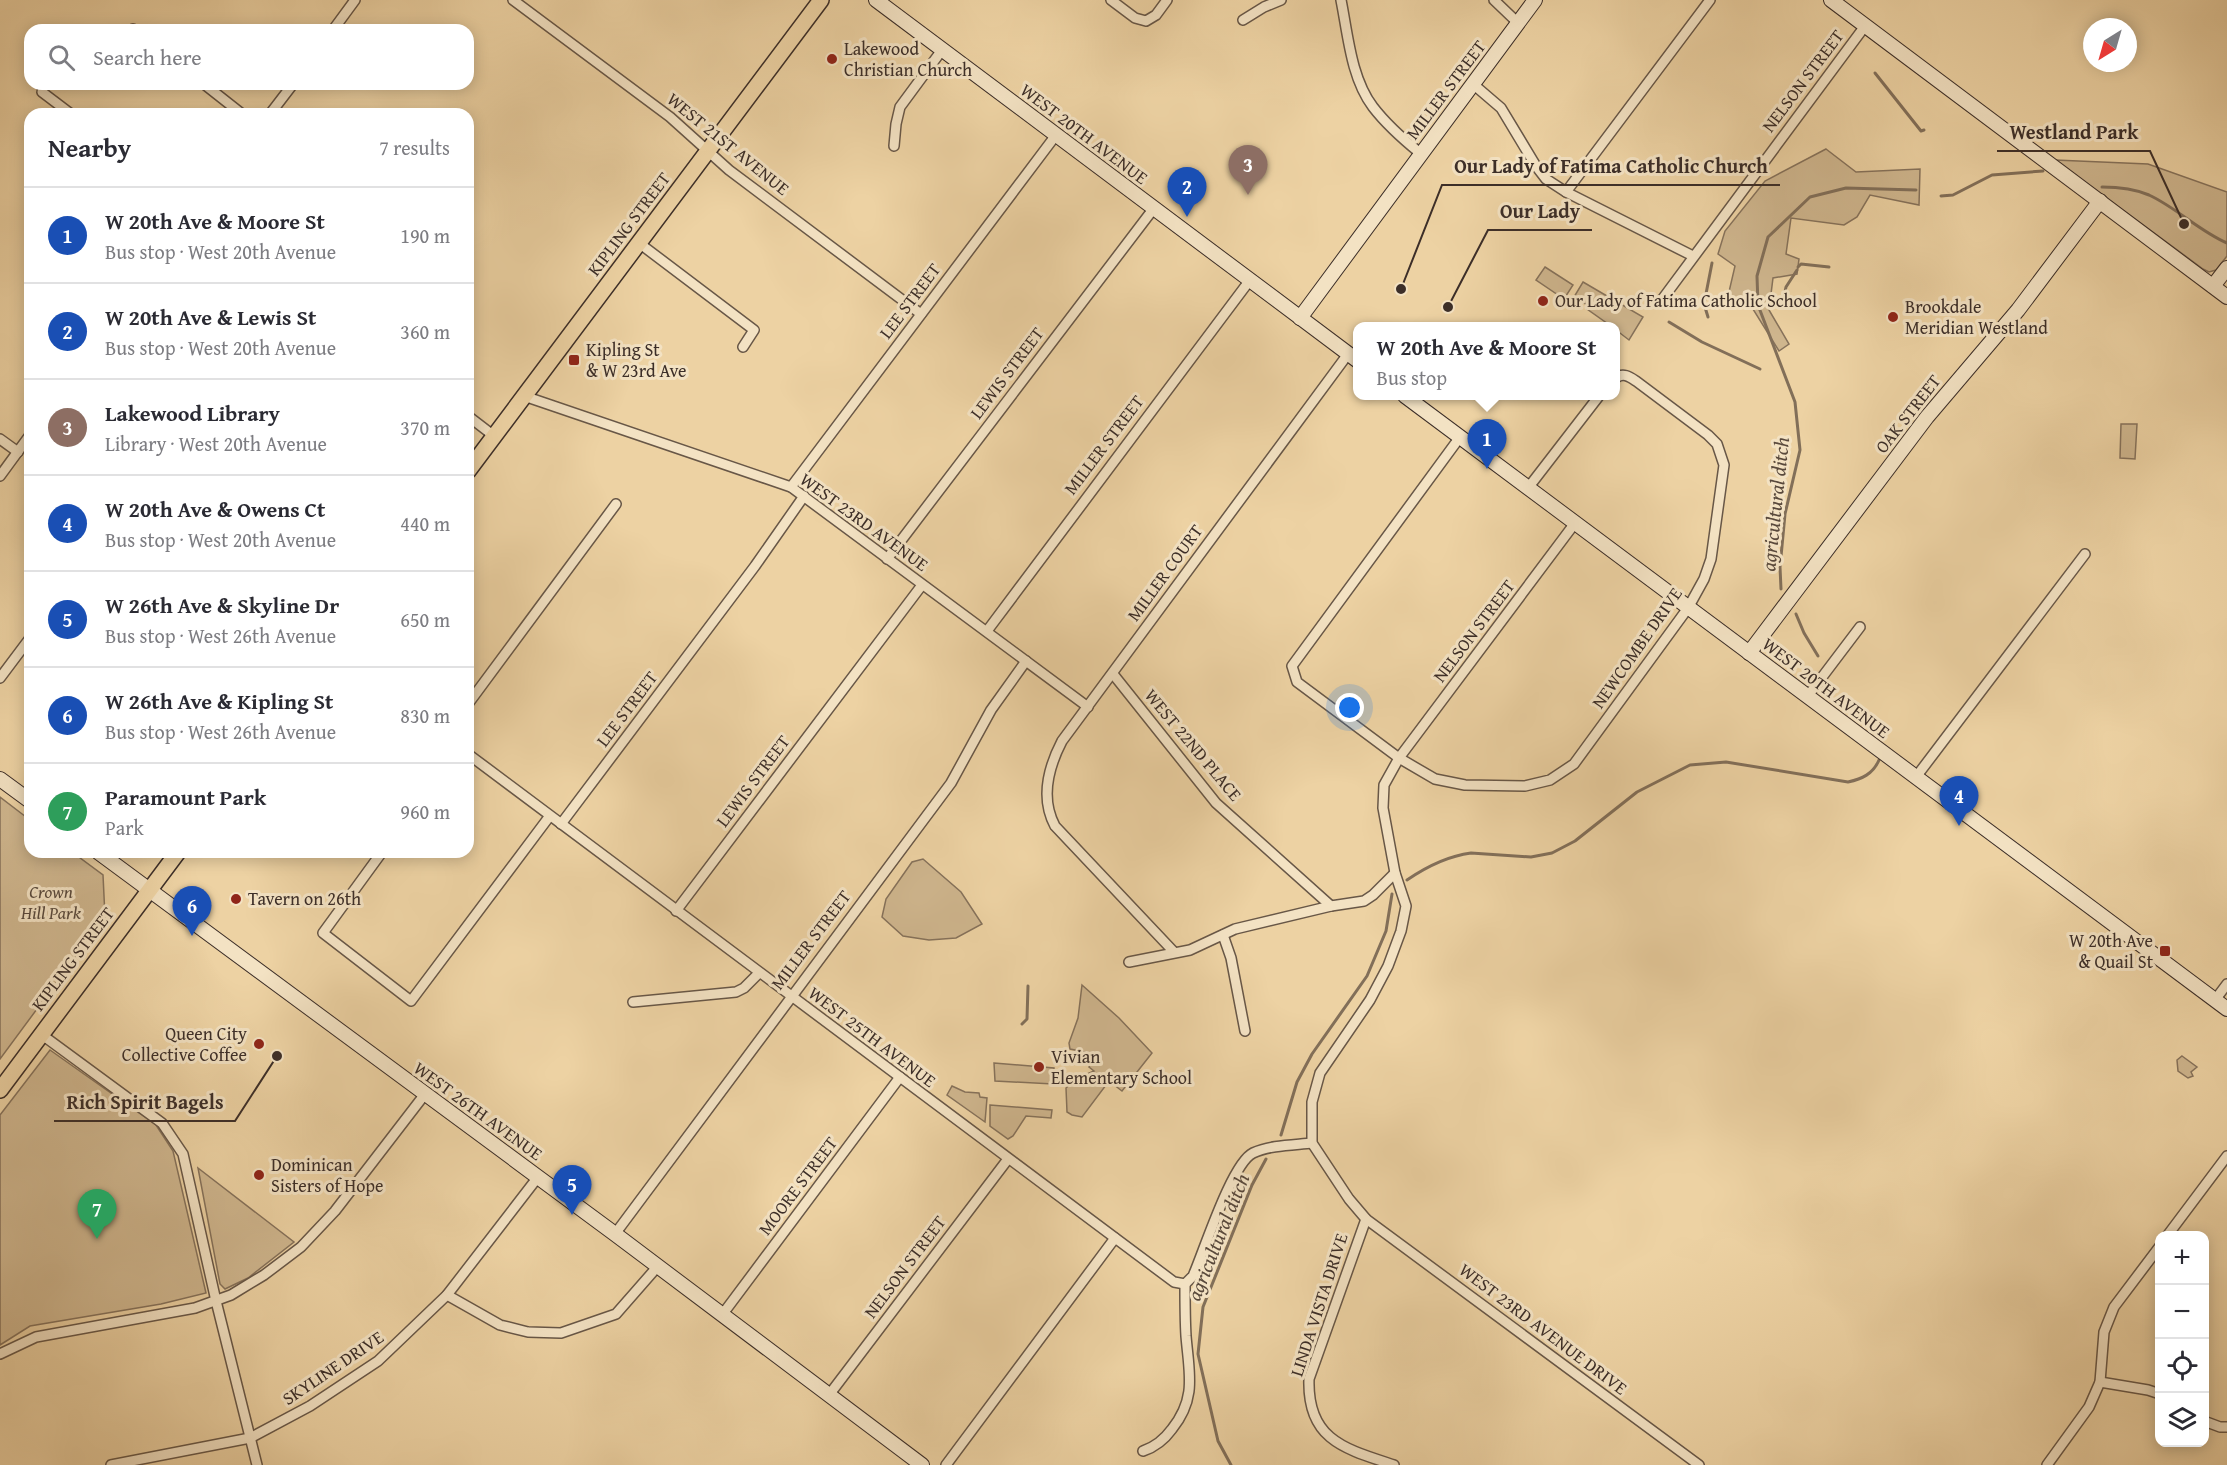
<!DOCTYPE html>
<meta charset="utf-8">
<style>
:root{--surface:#fff;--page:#f2f2f3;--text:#2b2b33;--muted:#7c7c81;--line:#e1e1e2;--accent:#8f2418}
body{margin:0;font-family:"Gentium Book Plus",serif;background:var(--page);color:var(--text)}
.controls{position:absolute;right:18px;bottom:18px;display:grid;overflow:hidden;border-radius:12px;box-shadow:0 3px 15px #0003}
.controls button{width:54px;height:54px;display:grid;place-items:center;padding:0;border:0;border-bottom:2px solid var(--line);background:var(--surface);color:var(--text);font:30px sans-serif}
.compass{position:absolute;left:2083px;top:18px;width:54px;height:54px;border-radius:50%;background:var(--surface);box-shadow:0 3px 15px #0003;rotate:217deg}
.you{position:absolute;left:1350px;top:708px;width:21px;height:21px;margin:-15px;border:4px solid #fff;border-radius:50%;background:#1a73e8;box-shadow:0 0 0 9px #1a73e833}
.badge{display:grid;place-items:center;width:39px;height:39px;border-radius:50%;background:var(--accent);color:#fff;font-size:20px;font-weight:700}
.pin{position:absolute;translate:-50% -50px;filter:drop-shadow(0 2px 3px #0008)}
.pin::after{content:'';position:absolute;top:32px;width:21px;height:18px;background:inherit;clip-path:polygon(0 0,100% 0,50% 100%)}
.popup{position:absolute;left:1353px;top:322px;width:267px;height:78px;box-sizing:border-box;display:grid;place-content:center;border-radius:12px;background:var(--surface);filter:drop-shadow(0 2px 4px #0005);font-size:20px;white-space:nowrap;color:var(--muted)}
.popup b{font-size:22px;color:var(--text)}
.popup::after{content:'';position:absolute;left:50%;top:100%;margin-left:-12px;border:12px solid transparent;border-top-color:var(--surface)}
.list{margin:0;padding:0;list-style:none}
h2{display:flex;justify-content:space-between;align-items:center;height:78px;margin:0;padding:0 24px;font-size:26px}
h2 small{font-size:20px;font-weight:400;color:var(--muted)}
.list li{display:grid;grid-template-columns:39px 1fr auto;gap:18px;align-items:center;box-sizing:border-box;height:96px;padding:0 24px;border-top:2px solid var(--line)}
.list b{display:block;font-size:22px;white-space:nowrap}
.list p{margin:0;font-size:20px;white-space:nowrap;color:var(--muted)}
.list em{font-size:20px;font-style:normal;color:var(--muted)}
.icon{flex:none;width:33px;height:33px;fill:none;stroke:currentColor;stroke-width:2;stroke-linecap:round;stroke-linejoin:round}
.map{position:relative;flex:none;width:2227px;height:1465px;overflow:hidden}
.search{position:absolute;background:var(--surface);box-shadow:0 3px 15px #0003;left:24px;top:24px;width:450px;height:66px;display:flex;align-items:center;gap:15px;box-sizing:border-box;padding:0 21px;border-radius:18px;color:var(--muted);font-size:22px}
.panel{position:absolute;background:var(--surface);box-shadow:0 3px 15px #0003;left:24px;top:108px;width:450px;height:750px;border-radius:18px}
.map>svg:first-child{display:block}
.green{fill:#cfb68e;stroke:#86725b;stroke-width:1.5}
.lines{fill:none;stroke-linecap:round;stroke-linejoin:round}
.stream{stroke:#826f59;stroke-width:3}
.street-casing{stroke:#685747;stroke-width:12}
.secondary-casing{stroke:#3c2e28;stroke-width:16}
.primary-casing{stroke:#3c2e28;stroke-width:18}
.street{stroke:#f3e2c3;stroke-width:9}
.secondary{stroke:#f3e2c3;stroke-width:14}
.primary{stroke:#edd2a3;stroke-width:15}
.poi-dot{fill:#8f2418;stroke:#f3e2c3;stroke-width:2}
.labels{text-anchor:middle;stroke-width:6;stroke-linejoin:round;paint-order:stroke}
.poi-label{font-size:18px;fill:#3c2e28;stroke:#f3e2c3;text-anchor:start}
.street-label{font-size:18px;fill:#3c2e28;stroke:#f3e2c3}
.park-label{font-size:18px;font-style:italic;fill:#59493c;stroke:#f3e2c3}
.water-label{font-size:20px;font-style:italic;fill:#59493c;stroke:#f3e2c3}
.leader{fill:none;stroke:#3c2e28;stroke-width:2}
.callout-dot{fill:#3c2e28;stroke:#f3e2c3;stroke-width:2}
.callout-label{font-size:20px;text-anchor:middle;font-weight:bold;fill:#3c2e28;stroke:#f3e2c3;stroke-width:6;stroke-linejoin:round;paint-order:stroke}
</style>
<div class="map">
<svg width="2227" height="1465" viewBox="0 0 2227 1465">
<rect width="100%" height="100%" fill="#edd2a3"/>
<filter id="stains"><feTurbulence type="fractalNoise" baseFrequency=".00333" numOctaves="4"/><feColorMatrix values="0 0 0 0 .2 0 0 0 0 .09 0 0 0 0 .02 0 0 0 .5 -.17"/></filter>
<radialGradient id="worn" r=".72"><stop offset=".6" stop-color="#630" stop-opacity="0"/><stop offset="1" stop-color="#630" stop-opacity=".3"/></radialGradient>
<!-- green -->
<g class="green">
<path d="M1826,149L1856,172L1920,169L1919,205L1870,195L1857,217L1844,225L1791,218L1786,254L1799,259L1797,274L1773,278L1769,310L1789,344L1779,351L1753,309L1728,296L1735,266L1718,254L1725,231L1765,181Z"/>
<path d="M2055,160L2148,164L2227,192V256L2216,270L2209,272L2203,269Z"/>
<path d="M1545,267L1573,285L1564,299L1536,280Z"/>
<path d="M1583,282L1643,317L1629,340L1616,330V326H1611L1587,309L1589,306L1574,297Z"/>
<path d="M2121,424H2137L2135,459L2120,458Z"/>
<path d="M0,797L30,820V852H72L103,875L105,917L0,1059Z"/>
<path d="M923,859L961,892L982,924L956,938L929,940L903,936L882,917L886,899L912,862Z"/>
<path d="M1082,985L1119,1018L1152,1053L1122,1091L1109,1081L1082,1117L1072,1115L1067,1112L1066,1088L1078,1078L1094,1071L1089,1067L1096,1054L1070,1049L1069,1043L1078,1018Z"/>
<path d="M50,1050L156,1125L173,1151L206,1293L161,1304L30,1326L0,1345V1115Z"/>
<path d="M2182,1056L2197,1067L2191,1072L2193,1076L2188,1078L2178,1071L2177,1060Z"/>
<path d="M994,1063L1054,1068L1053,1084L995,1081Z"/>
<path d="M952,1086L965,1092L979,1093L980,1097L987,1098L985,1122L947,1095Z"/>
<path d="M990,1105L1052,1110L1051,1118L1026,1116L1013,1136L1008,1139L990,1126Z"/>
<path d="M198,1168L294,1242L248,1278L225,1289L220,1284Z"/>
</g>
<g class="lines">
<!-- stream -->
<g class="stream">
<path d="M1875,73L1921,131L1924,130"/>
<path d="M2102,187C2117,187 2135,189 2149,195C2177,208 2199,231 2227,243"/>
<path d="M1941,196L1953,195L1992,175L2043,171"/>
<path d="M1798,267L1801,264L1829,267"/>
<path d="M1782,305L1786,287L1797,270"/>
<path d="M1708,317L1704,304L1712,263"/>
<path d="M1669,322L1702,342L1760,369"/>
<path d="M1781,589L1780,567L1785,514L1800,450L1795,402L1758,305L1757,276L1768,237L1810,197L1846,188L1916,190"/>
<path d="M1796,614L1804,633L1818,656"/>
<path d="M1407,880C1426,867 1448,856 1471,853L1531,857L1552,853L1575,841L1637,792L1690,765L1726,762L1848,782C1862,779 1873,774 1879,760"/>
<path d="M1022,1024L1027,1019L1028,986"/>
<path d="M1281,1135L1297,1082L1312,1054L1367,976L1386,931L1392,894"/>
<path d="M1231,1465L1218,1441L1198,1354L1203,1307L1252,1185L1266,1159"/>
</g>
<defs>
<g id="street">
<path d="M513,0L670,117L729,170L921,314"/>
<path d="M1111,0L1135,18L1146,21L1156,15L1167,0"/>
<path d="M1341,0C1348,35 1351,78 1373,107C1386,124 1404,140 1420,153"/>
<path d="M1494,0L1518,23"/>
<path d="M1243,20L1264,7L1281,0"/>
<path d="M133,29L134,30"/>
<path d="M333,30L355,0"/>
<path d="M204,84L242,114"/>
<path d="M1473,84L1501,108L1536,166L1546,179L1566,192L1693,256"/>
<path d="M42,92L71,114"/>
<path d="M270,114L293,84"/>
<path d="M894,146L896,124L900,107L942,50"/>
<path d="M1566,192L1710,0"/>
<path d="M639,243L754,330L743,347"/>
<path d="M1661,301L1865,26"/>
<path d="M524,396L791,487L1088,707"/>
<path d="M468,416L494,436"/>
<path d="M1460,437L1292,666L1297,682L1399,758L1435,779L1465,785L1525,786L1550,780L1574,764L1688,608L1704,579L1711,559L1724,465L1717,444L1708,435L1636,381C1630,377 1623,372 1616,378"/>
<path d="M0,439L18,452"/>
<path d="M0,476L30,435"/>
<path d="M791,487L1056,135"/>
<path d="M1528,488L1599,396"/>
<path d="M1575,523L1399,758L1384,785L1383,808L1395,873L1406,906L1401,931L1388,966L1370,1000L1320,1073L1312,1102V1143L1349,1199L1366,1219L1699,1465"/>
<path d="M887,559L1154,208"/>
<path d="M987,631L1250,280"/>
<path d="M1113,674L1216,803L1331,906"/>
<path d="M0,678L30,638"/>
<path d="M1807,697L1860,627"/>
<path d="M468,704L616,504"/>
<path d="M468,754L1174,1282L1185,1284L1193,1276C1204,1251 1232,1163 1253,1153C1270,1145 1294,1145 1312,1143"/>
<path d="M1916,777L2085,554"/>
<path d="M561,824L755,566L804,496"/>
<path d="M382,852L323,933L411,1001L549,817"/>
<path d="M676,911L922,585"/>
<path d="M1223,935L1231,958L1245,1031"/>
<path d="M1174,952L1055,826C1040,798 1048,768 1062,741L1348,354"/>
<path d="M1129,962L1190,950L1235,929L1331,906L1364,901L1373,895L1395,873"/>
<path d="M2215,1000L2227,984"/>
<path d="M633,1002L736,992L744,988L759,973"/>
<path d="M41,1034L162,1123L183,1154L216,1301L257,1465"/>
<path d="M1366,1219L1309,1379C1307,1440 1345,1449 1394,1465"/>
<path d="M615,1234L951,783L991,710L1026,661"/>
<path d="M2167,1236L2227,1156"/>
<path d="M447,1295L500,1325L528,1332L561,1333L616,1314L658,1266"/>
<path d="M722,1315L900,1077"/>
<path d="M0,1354L36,1337L195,1308L231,1295L264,1275L301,1247L335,1211L425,1094"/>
<path d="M2100,1382L2148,1390L2160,1394"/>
<path d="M829,1395L1008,1159"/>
<path d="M2204,1421L2220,1427H2227"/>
<path d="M1143,1451C1155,1447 1164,1440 1172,1429C1197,1398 1189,1373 1186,1336C1185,1319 1185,1301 1185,1284"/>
<path d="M111,1465L250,1438L310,1406L378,1361L447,1295L538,1177"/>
<path d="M946,1465L1115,1238"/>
<path d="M2047,1465L2089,1407L2100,1382L2104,1332L2114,1307L2160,1246"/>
</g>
<g id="secondary">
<path d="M876,0L1358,361"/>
<path d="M1831,0L2227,297"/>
<path d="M2213,286L2227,268"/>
<path d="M1300,318L1535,0"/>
<path d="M1405,396L2227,1009"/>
<path d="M1749,653L1927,417L2018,310L2100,201"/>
<path d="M0,779L30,801"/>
<path d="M98,852L615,1234L922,1465"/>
</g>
<g id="primary">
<path d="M468,471L821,0"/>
<path d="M0,1090L178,852"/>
</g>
</defs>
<!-- street casing -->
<use href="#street" class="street-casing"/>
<!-- secondary casing -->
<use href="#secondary" class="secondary-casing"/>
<!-- primary casing -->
<use href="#primary" class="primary-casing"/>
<!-- street -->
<use href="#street" class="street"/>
<!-- secondary -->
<use href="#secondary" class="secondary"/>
<!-- primary -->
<use href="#primary" class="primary"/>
</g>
<!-- markers -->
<g class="poi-dot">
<circle cx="832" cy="59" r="6"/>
<circle cx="1543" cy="301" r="6"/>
<circle cx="1893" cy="317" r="6"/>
<rect x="568" y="354" width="12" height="12" rx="3"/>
<circle cx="236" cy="899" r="6"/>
<rect x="2159" y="945" width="12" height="12" rx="3"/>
<circle cx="259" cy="1044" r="6"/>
<circle cx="1039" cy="1067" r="6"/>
<circle cx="259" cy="1175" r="6"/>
</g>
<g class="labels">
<!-- poi labels -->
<g class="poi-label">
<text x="844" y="55">Lakewood<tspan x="844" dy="21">Christian Church</tspan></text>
<text x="1555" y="307">Our Lady of Fatima Catholic School</text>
<text x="1905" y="313">Brookdale<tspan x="1905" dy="21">Meridian Westland</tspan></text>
<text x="586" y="356">Kipling St<tspan x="586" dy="21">&amp; W 23rd Ave</tspan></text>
<text x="248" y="905">Tavern on 26th</text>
<text x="2153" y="947" text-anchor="end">W 20th Ave<tspan x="2153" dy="21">&amp; Quail St</tspan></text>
<text x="247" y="1040" text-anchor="end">Queen City<tspan x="247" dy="21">Collective Coffee</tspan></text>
<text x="1051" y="1063">Vivian<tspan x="1051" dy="21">Elementary School</tspan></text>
<text x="271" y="1171">Dominican<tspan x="271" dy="21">Sisters of Hope</tspan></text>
</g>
<!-- street labels -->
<g class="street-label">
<text transform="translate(1803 81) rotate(-53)" y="6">NELSON STREET</text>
<text transform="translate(1446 90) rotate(-53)" y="6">MILLER STREET</text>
<text transform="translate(1084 134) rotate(37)" y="6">WEST 20TH AVENUE</text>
<text transform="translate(728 144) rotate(39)" y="6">WEST 21ST AVENUE</text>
<text transform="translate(629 224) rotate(-53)" y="6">KIPLING STREET</text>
<text transform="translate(910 301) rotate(-53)" y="6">LEE STREET</text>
<text transform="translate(1007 373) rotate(-53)" y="6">LEWIS STREET</text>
<text transform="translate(1908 414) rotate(-52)" y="6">OAK STREET</text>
<text transform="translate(1104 445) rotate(-53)" y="6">MILLER STREET</text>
<text transform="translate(864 522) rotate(36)" y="6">WEST 23RD AVENUE</text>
<text transform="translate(1165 573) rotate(-54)" y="6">MILLER COURT</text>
<text transform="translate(1474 631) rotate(-53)" y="6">NELSON STREET</text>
<text transform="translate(1637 648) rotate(-55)" y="6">NEWCOMBE DRIVE</text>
<text transform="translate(1826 688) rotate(37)" y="6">WEST 20TH AVENUE</text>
<text transform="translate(627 709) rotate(-53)" y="6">LEE STREET</text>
<text transform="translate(1193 745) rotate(50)" y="6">WEST 22ND PLACE</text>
<text transform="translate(753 781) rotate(-53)" y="6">LEWIS STREET</text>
<text transform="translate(811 940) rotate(-53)" y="6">MILLER STREET</text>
<text transform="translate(73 959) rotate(-53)" y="6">KIPLING STREET</text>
<text transform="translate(872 1037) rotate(37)" y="6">WEST 25TH AVENUE</text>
<text transform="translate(478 1111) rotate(36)" y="6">WEST 26TH AVENUE</text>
<text transform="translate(798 1186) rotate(-53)" y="6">MOORE STREET</text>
<text transform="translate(905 1267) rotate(-53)" y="6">NELSON STREET</text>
<text transform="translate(1319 1305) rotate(-72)" y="6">LINDA VISTA DRIVE</text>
<text transform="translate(1543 1329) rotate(37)" y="6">WEST 23RD AVENUE DRIVE</text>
<text transform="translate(333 1368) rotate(-34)" y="6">SKYLINE DRIVE</text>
</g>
<!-- park labels -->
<g class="park-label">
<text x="51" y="898">Crown<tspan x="51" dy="21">Hill Park</tspan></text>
</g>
<!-- water labels -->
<g class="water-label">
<text transform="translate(1775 504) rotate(-84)" y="7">agricultural ditch</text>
<text transform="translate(1218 1237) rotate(-68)" y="7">agricultural ditch</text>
</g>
</g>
<!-- callouts -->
<path class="leader" d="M2184 224L2150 151H1997M1401 289L1442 185H1780M1448 307L1488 230H1592M277 1056L235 1121H54"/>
<g class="callout-dot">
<circle cx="2184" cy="224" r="6"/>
<circle cx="1401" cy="289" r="6"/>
<circle cx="1448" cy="307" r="6"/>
<circle cx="277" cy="1056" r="6"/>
</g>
<g class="callout-label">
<text x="2074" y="139">Westland Park</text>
<text x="1611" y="173">Our Lady of Fatima Catholic Church</text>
<text x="1540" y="218">Our Lady</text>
<text x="145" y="1109">Rich Spirit Bagels</text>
</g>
<rect width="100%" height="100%" filter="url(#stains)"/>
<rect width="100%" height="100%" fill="url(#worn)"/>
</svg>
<div class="controls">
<button>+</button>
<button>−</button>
<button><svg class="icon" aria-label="locate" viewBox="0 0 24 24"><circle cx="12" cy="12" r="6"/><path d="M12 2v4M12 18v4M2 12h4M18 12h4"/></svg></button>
<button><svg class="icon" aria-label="layers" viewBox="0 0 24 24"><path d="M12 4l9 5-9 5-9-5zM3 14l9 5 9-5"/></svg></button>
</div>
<svg class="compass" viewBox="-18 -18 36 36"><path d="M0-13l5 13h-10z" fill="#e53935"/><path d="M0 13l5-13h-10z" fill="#7c7c81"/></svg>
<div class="you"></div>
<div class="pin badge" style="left:1487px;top:469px;background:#1a4fb4">1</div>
<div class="popup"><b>W 20th Ave &amp; Moore St</b>Bus stop</div>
<div class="pin badge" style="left:1187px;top:217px;background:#1a4fb4">2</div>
<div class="pin badge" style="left:1248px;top:195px;background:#8d6e63">3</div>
<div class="pin badge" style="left:1959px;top:826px;background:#1a4fb4">4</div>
<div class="pin badge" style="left:572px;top:1215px;background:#1a4fb4">5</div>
<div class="pin badge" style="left:192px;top:936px;background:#1a4fb4">6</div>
<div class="pin badge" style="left:97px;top:1239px;background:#2e9e5b">7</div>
<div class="search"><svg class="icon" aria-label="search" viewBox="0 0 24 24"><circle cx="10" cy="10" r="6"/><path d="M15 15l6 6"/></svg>Search here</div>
<section class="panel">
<h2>Nearby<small>7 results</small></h2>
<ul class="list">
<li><span class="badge" style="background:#1a4fb4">1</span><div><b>W 20th Ave &amp; Moore St</b><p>Bus stop · West 20th Avenue</p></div><em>190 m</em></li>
<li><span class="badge" style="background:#1a4fb4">2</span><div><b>W 20th Ave &amp; Lewis St</b><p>Bus stop · West 20th Avenue</p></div><em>360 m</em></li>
<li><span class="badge" style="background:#8d6e63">3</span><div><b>Lakewood Library</b><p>Library · West 20th Avenue</p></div><em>370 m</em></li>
<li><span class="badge" style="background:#1a4fb4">4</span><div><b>W 20th Ave &amp; Owens Ct</b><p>Bus stop · West 20th Avenue</p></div><em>440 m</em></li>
<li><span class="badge" style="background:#1a4fb4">5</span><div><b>W 26th Ave &amp; Skyline Dr</b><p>Bus stop · West 26th Avenue</p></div><em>650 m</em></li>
<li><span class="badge" style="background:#1a4fb4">6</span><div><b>W 26th Ave &amp; Kipling St</b><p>Bus stop · West 26th Avenue</p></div><em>830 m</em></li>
<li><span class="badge" style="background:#2e9e5b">7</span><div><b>Paramount Park</b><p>Park</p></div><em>960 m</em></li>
</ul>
</section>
</div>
